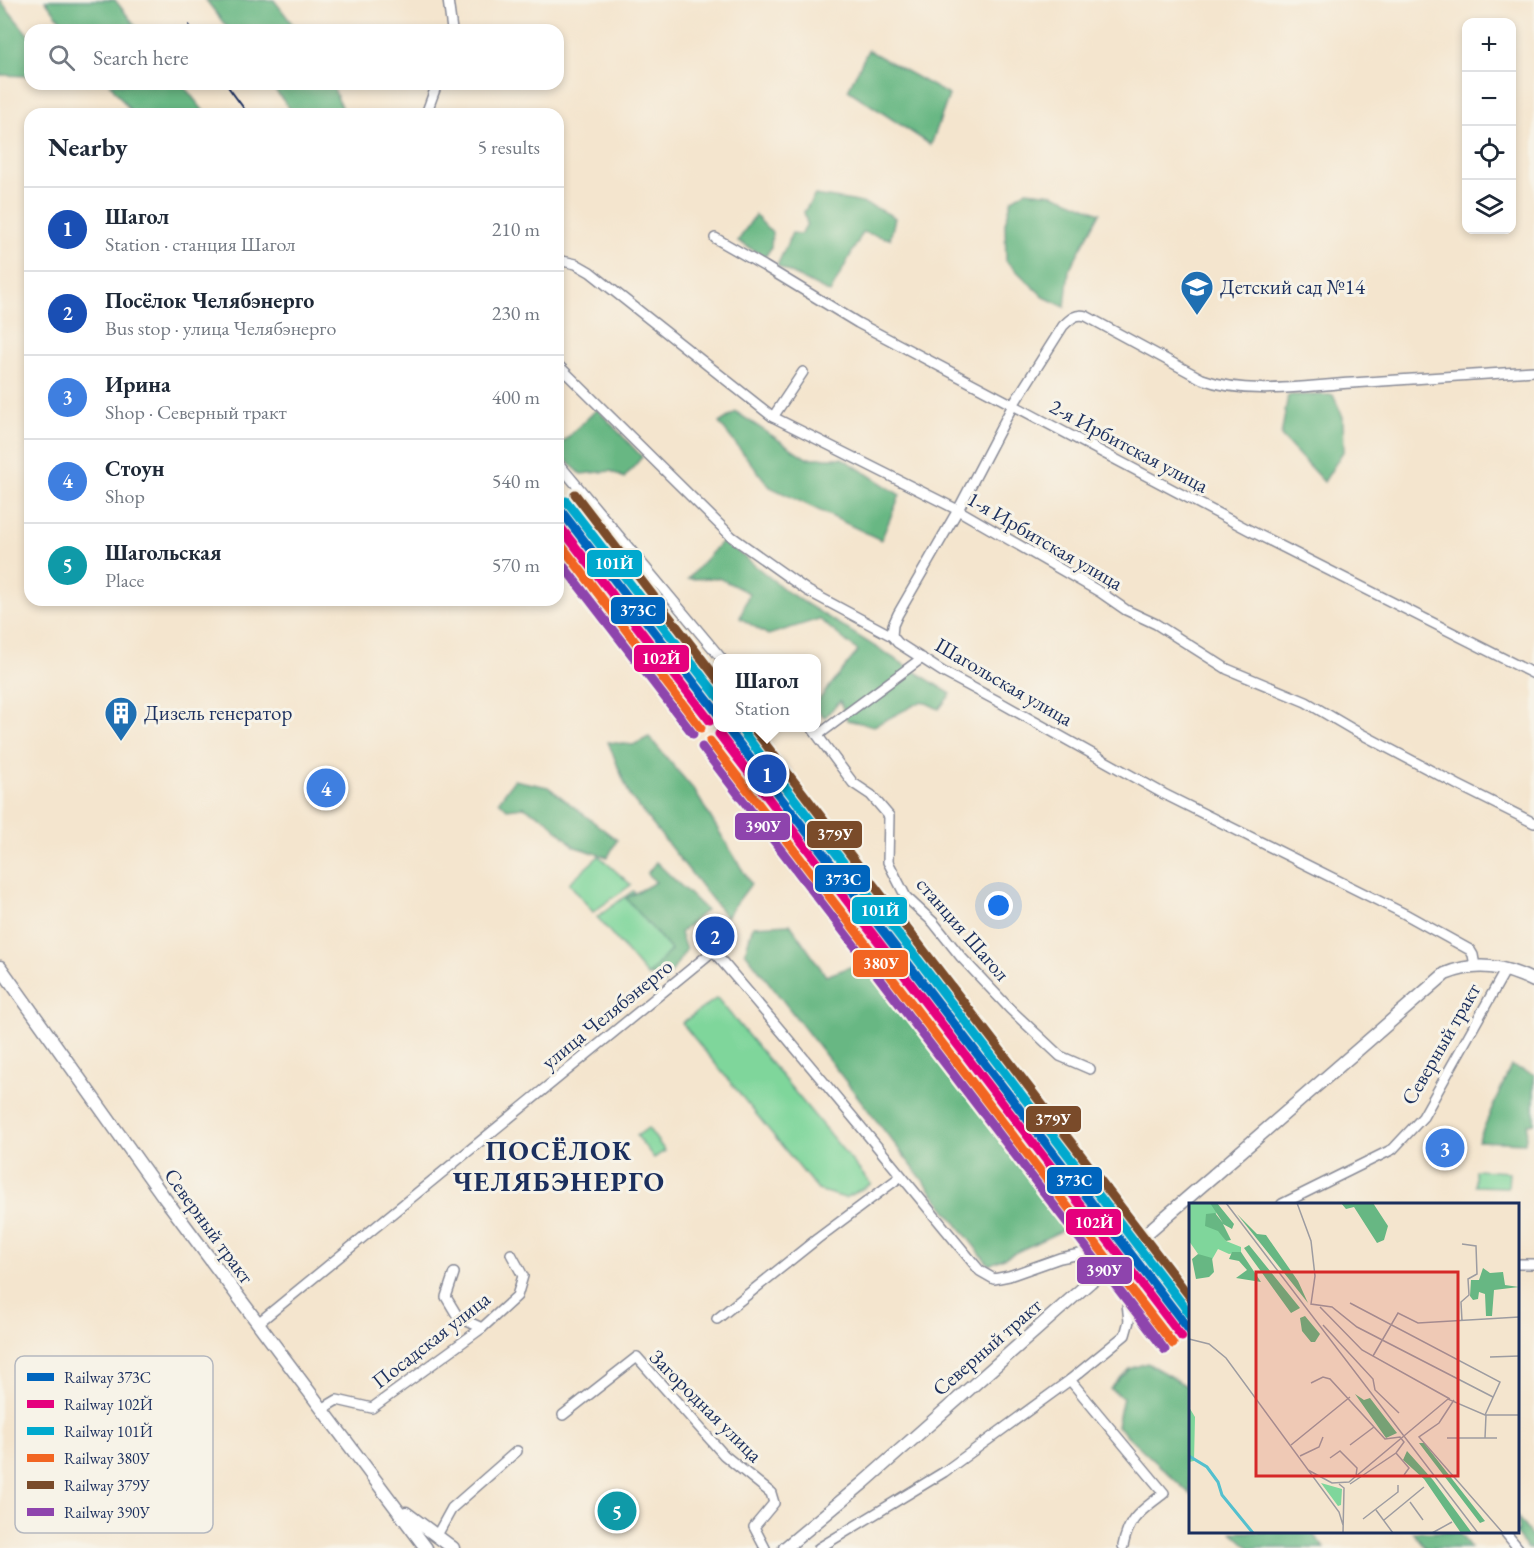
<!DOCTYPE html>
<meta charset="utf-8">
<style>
:root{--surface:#fff;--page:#f6f6f7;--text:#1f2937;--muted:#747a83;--line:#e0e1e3;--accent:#1f6fb2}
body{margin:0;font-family:"EB Garamond",serif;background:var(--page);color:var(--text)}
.controls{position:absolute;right:18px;top:18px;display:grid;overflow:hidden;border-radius:12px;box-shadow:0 3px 9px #0003}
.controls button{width:54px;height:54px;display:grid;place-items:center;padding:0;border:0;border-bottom:2px solid var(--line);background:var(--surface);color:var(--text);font:30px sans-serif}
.you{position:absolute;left:999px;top:906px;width:21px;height:21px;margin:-15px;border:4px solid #fff;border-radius:50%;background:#1a73e8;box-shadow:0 0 0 9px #1a73e833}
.badge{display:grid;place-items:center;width:39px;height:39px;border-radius:50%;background:var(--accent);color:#fff;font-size:20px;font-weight:700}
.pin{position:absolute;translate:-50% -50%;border:3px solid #fff;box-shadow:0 2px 6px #0006}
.popup{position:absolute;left:713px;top:654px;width:108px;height:78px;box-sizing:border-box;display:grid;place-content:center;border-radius:12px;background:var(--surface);filter:drop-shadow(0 2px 4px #0005);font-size:20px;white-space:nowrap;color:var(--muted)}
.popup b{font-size:22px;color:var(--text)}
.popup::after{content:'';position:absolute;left:50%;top:100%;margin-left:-12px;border:12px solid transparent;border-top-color:var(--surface)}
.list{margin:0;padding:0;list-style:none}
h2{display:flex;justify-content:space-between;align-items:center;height:78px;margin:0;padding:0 24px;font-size:26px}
h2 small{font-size:20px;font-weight:400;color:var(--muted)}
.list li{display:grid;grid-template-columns:39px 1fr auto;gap:18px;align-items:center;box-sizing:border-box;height:84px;padding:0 24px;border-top:2px solid var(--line)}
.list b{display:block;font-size:22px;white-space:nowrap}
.list p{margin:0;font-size:20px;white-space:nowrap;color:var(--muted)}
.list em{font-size:20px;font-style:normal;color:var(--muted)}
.icon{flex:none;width:33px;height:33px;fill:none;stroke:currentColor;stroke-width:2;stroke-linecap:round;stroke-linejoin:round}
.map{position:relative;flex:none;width:1534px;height:1548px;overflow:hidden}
.search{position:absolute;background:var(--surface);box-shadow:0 3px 9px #0003;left:24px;top:24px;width:540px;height:66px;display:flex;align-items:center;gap:15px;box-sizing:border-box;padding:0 21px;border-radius:18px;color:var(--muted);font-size:22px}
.panel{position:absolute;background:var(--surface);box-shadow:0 3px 9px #0003;left:24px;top:108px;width:540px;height:498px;border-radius:18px}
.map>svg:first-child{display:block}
.green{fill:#7fd69b;stroke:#4d827c;stroke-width:1.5}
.forest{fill:#67b783;stroke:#417370;stroke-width:1.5}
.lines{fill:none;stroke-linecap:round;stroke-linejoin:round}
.minor-casing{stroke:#888a96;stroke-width:12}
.major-casing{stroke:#888a96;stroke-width:15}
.minor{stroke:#fff;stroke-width:9}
.major{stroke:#fff;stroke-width:12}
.rail{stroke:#1b2f5e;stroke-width:2}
.major-bridge-casing{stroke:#888a96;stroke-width:15;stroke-linecap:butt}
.major-bridge{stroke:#fff;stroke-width:12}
.rail-1-casing{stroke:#f7f3e8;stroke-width:14}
.rail-2-casing{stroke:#f7f3e8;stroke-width:14}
.rail-3-casing{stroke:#f7f3e8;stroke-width:14}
.rail-4-casing{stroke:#f7f3e8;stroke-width:14}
.rail-5-casing{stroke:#f7f3e8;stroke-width:14}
.rail-6-casing{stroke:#f7f3e8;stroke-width:14}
.rail-1{stroke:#0065bd;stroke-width:9}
.rail-2{stroke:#e5007d;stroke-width:9}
.rail-3{stroke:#00a9ce;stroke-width:9}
.rail-4{stroke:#f26522;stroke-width:9}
.rail-5{stroke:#7a4b2a;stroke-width:9}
.rail-6{stroke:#8e44ad;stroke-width:9}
.labels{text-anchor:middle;stroke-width:6;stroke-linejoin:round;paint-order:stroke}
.poi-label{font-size:21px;fill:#1b2f5e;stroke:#f7f3e8;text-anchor:start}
.street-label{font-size:21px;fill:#1b2f5e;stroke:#f7f3e8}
.district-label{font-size:27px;font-weight:bold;letter-spacing:1.5px;fill:#1b2f5e;stroke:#f7f3e8}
.inset-river{fill:none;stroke:#54c0ce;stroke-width:3}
.inset-road{fill:none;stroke:#9d9ca1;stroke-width:1.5}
.view{fill:#d62828;fill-opacity:0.15;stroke:#d62828;stroke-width:3}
.inset-edge{fill:none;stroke:#1b2f5e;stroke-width:3}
.key{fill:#f7f3e8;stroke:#b5b8bf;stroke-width:1.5}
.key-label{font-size:16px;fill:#1b2f5e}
.line-badge{stroke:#f7f3e8;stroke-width:2}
.badge-label{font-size:16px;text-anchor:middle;font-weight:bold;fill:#fff}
</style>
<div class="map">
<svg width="1534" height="1548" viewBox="0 0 1534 1548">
<rect width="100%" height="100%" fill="#f7f3e8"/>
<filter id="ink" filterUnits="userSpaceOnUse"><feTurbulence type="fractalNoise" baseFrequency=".0167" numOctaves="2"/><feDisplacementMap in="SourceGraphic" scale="12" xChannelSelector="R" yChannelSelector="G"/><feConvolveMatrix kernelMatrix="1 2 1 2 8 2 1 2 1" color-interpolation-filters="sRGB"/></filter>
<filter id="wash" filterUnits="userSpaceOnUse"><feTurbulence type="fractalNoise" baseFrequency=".008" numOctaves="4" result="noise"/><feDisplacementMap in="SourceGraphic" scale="24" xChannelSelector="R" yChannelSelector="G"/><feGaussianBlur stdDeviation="1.35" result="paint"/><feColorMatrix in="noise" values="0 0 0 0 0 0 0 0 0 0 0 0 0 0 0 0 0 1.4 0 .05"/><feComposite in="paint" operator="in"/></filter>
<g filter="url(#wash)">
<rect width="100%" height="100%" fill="#f4e5ce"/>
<!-- green -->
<g class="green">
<path d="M599,856L631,885L593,912L569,883Z"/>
<path d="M633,891L681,950L648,977L597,917Z"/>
<path d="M717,998L871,1184L845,1198L818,1190L682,1023Z"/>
<path d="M648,1128L665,1151L654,1158L637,1136Z"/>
<path d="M1475,1170L1509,1172L1508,1187L1475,1186Z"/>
</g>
<!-- forest -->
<g class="forest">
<path d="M0,0L30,37V76L0,75Z"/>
<path d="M45,0H115L139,30H68Z"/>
<path d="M206,0H274L297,30H229Z"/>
<path d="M868,50L949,95L931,145L848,90Z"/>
<path d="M110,84H182L206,114H133Z"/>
<path d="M270,84H332L344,114H294Z"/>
<path d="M1026,191L1054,194L1100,213L1069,270L1065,307L1044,297L1006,261L1005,223L1012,199Z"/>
<path d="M815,195C848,201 865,199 895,218L890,239L863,232L830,293L777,266L792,233L801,234L807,224L804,212Z"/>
<path d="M755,215L772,233L771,248L765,257L738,241Z"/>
<path d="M1288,395H1333L1343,417L1344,450L1324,482L1281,436Z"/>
<path d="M597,409L642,457L624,478L611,471L581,474L558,453V447Z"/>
<path d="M736,412L806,458H842L900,495L881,540L770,487L719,423Z"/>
<path d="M723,540L789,593L951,694L939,709L922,701L874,726L847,720L840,701L825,717L817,711V702L858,651L819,619L768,635L740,618L749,593L719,578L688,579Z"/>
<path d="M649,737L694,790L751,884L726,917L630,796L608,742L633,745Z"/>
<path d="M514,780L548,787L617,840L608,857L575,847L546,819L524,807L507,809L499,801Z"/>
<path d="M656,862L706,910L680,933L686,950L664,984L649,974L671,950L626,898L656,882L647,874Z"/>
<path d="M790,924L826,976L869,960L1072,1226L989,1265L745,952L753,926Z"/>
<path d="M1511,1066L1534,1074V1123L1528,1124L1525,1143L1478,1141Z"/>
<path d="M1147,1363L1190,1388V1494L1117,1426L1123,1397L1110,1389L1129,1369Z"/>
<path d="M1518,1518L1534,1539V1548H1527L1514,1532H1518Z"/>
<path d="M1232,1532H1311L1325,1548H1250Z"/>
<path d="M1413,1532H1458L1471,1548H1426Z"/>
</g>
</g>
<g filter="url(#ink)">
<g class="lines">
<defs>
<g id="minor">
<path d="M448,0L452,30"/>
<path d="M426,114L437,84"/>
<path d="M715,238L764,266L858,323L1249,530L1534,674"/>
<path d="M558,260L576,264L590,272L773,417L958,510L1100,592L1126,610L1156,624L1227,669L1306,702L1352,729L1458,785L1534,823"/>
<path d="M558,365L732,537L808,591L892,636L898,643L943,672L1003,704L1164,794L1405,914L1470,950L1473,955L1475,966"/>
<path d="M773,417L803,372"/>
<path d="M558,463L721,658"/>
<path d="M892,636L893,625L898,614L958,510L1013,405L1063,326C1070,319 1076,313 1086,316L1202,379C1248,396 1304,386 1352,383C1412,379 1473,375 1534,371"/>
<path d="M812,728L853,783L871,795L889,816L888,862L906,897L933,922L961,957L1010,1009L1060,1056L1090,1069"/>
<path d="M818,735L922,658"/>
<path d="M1282,1204L1393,1149L1423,1117L1506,969"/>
<path d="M1518,1264H1534"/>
<path d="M454,1273L446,1297L458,1317L482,1328"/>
<path d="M717,1319L817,1239L900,1177"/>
<path d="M257,1324L713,951C804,1056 891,1164 980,1271L994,1279L1009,1276L1060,1258L1080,1254L1094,1255L1104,1261L1118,1277L1126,1295L1129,1321L1125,1335L1070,1380L944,1472L819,1548"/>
<path d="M1070,1380L1164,1493C1142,1511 1129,1516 1123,1546"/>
<path d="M322,1409L337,1400L372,1408L482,1328L517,1296L523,1276L511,1254"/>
<path d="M563,1415L637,1357L724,1455L771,1493L774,1503L754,1527L765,1548"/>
<path d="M1505,1532L1518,1548"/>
<path d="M436,1537L452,1508L517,1451"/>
</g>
<g id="major">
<path d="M0,967L163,1196L426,1548"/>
<path d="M1214,1175L1445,974C1477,961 1504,966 1534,981"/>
<path d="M406,1513L453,1548"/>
<path d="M785,1548L863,1483L1090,1282"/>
</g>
</defs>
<!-- minor casing -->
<use href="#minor" class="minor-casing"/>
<!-- major casing -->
<use href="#major" class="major-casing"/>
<!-- minor -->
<use href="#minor" class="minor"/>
<!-- major -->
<use href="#major" class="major"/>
<!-- rail -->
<g class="rail">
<path d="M189,25L192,30"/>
<path d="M226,84L248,114"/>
<path d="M558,520L910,974L960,1043L1011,1099"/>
</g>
<defs>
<path id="major-bridge" d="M1090,1282L1214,1175"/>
</defs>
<!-- major-bridge casing -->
<use href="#major-bridge" class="major-bridge-casing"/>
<!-- major-bridge -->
<use href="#major-bridge" class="major-bridge"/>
<defs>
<g id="rail-1">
<path d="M558,507L718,714"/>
<path d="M727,728L1190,1331"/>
</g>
<g id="rail-2">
<path d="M558,524L710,721"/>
<path d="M719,734L1182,1337"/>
</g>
<g id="rail-3">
<path d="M566,501L718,697"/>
<path d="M740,728L1190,1314"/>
</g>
<g id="rail-4">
<path d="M558,541L701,728"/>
<path d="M710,741L1173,1344"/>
</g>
<g id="rail-5">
<path d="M575,494L718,680"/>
<path d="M753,728L1190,1297"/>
</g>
<g id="rail-6">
<path d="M558,559L693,734"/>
<path d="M702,747L1165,1350"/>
</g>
</defs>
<!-- rail-1 casing -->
<use href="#rail-1" class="rail-1-casing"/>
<!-- rail-2 casing -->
<use href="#rail-2" class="rail-2-casing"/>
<!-- rail-3 casing -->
<use href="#rail-3" class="rail-3-casing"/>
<!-- rail-4 casing -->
<use href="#rail-4" class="rail-4-casing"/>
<!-- rail-5 casing -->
<use href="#rail-5" class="rail-5-casing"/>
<!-- rail-6 casing -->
<use href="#rail-6" class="rail-6-casing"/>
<!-- rail-1 -->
<use href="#rail-1" class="rail-1"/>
<!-- rail-2 -->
<use href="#rail-2" class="rail-2"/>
<!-- rail-3 -->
<use href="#rail-3" class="rail-3"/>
<!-- rail-4 -->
<use href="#rail-4" class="rail-4"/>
<!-- rail-5 -->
<use href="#rail-5" class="rail-5"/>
<!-- rail-6 -->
<use href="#rail-6" class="rail-6"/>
</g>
</g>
<!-- icons -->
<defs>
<symbol id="school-pin" viewBox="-11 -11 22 30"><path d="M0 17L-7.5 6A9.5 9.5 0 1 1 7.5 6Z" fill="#1f6fb2" stroke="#f7f3e8"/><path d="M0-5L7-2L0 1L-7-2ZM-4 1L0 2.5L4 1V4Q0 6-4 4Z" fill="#fff"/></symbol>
<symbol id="building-pin" viewBox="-11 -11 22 30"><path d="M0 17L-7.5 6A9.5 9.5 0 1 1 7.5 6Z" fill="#1f6fb2" stroke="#f7f3e8"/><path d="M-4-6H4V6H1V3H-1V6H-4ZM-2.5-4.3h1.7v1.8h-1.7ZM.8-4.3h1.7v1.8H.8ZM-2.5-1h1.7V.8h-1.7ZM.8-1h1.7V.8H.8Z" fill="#fff"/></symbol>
</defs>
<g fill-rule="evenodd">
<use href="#school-pin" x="1178" y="268" width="38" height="52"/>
<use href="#building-pin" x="102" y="694" width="38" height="52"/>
</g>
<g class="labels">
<!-- poi labels -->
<g class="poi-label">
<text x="1220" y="294">Детский сад №14</text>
<text x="144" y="720">Дизель генератор</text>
</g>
<!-- street labels -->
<g class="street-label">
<text transform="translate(1129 446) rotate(28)" y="7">2-я Ирбитская улица</text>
<text transform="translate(1045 541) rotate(30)" y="7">1-я Ирбитская улица</text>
<text transform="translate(1004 682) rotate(30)" y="7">Шагольская улица</text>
<text transform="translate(963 929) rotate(49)" y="7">станция Шагол</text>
<text transform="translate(607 1014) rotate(-39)" y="7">улица Челябэнерго</text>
<text transform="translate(1441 1044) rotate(-60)" y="7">Северный тракт</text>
<text transform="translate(209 1226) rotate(54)" y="7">Северный тракт</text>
<text transform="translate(431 1340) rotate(-38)" y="7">Посадская улица</text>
<text transform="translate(987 1347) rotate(-41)" y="7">Северный тракт</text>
<text transform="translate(706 1406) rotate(45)" y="7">Загородная улица</text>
</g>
<!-- district labels -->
<g class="district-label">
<text x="559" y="1160">ПОСЁЛОК<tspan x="559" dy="31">ЧЕЛЯБЭНЕРГО</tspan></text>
</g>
</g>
<!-- overview -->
<g transform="translate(1189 1203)">
<rect width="330" height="330" fill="#f4e5ce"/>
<path d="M0,0H29L27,12L31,28L37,38L52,44V49L40,51L29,46L21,60L9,51L0,38ZM0,204L6,214L5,258L0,259ZM132,280L153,286L152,302L149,303Z" fill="#7fd69b"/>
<path d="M21,0H28L45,21L43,26L34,21L42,37L37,38L29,28L16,23L17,11L26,10L34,20ZM152,0H184L199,23L195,37L188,40L165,4L157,6ZM48,11L68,31L77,32L109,78L119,100ZM60,42L111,105L102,110L55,45ZM43,49H52L72,79L47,75L58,67L50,58L40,56ZM9,51L23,55L25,69L20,74L7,76L3,56ZM294,65L301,70L314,69L316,82L330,84L305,87L303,113H297L296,91L290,89L289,96L284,97L281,93L282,77H290ZM116,113L131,131L126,139H122L113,128L111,115ZM166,191L175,197L181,195L208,230L197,235ZM230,240H235L296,318L291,320ZM218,248L244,277L283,330H272L235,276L214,257Z" fill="#67b783"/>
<path class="inset-river" d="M0,253L18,264L29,279L33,292L64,330"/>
<path class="inset-road" d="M37,0L289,330M108,0L122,38L126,73L122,101L143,104L168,124L304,194M161,100L311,179L296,212M131,104L173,147L261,196M273,118L272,99L280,92L279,76L288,71L287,43L273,41M134,122L184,176L186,187L210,210M0,136L20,141L37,155L150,309L154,322M184,153L209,110L229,120L330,114M301,154L330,153M122,180L134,174L141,176L196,236L211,234L215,239L207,250L161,281M265,197L250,220L230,234L314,330M258,235H308M296,235L297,212M102,242L161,194M161,242L185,224M207,250L220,265L215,272M111,253L130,244L134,234M141,255L151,248L168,265L167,273M119,267L143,280L160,279L259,196L296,212H330M150,281L155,285L154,330M221,299L234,317M187,307L204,330M174,316L209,289V282M195,317L235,284M243,330L263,319"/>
<path class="view" d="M67,69H269V273H67Z"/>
<rect width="330" height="330" class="inset-edge"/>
</g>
<!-- legend -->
<rect x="15" y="1356" width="198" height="177" rx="9" class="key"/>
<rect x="27" y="1373" width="27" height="8" fill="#0065bd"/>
<rect x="27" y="1400" width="27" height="8" fill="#e5007d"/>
<rect x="27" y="1427" width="27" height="8" fill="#00a9ce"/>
<rect x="27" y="1454" width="27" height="8" fill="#f26522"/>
<rect x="27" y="1481" width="27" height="8" fill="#7a4b2a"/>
<rect x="27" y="1508" width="27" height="8" fill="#8e44ad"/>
<g class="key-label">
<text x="64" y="1383">Railway 373C</text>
<text x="64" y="1410">Railway 102Й</text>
<text x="64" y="1437">Railway 101Й</text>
<text x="64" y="1464">Railway 380У</text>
<text x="64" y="1491">Railway 379У</text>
<text x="64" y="1518">Railway 390У</text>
</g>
<g class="line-badge">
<rect x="586" y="549" width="57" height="29" rx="6" fill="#00a9ce"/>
<rect x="610" y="596" width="56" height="29" rx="6" fill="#0065bd"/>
<rect x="633" y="644" width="57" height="29" rx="6" fill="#e5007d"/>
<rect x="734" y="812" width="57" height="29" rx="6" fill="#8e44ad"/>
<rect x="806" y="820" width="57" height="29" rx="6" fill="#7a4b2a"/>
<rect x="814" y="864" width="57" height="29" rx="6" fill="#0065bd"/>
<rect x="851" y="896" width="57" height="29" rx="6" fill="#00a9ce"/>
<rect x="852" y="949" width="57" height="29" rx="6" fill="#f26522"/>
<rect x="1025" y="1105" width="57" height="28" rx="6" fill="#7a4b2a"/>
<rect x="1046" y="1166" width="57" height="29" rx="6" fill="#0065bd"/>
<rect x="1065" y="1208" width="57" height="28" rx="6" fill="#e5007d"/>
<rect x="1076" y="1256" width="57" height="29" rx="6" fill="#8e44ad"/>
</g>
<g class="badge-label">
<text x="614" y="569">101Й</text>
<text x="638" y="616">373C</text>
<text x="661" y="664">102Й</text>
<text x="763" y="832">390У</text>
<text x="835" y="840">379У</text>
<text x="843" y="885">373C</text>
<text x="880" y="916">101Й</text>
<text x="881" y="969">380У</text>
<text x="1053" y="1125">379У</text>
<text x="1074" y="1186">373C</text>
<text x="1094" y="1228">102Й</text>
<text x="1104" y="1276">390У</text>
</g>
</svg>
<div class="controls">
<button>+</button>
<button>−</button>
<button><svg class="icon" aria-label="locate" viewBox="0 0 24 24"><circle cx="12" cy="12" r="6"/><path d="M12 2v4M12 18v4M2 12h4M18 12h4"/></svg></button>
<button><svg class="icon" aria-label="layers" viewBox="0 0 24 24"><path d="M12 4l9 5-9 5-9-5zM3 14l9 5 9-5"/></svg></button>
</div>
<div class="you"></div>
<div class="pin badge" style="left:767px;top:774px;background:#1a4fb4">1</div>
<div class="popup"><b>Шагол</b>Station</div>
<div class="pin badge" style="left:715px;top:936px;background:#1a4fb4">2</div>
<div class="pin badge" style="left:1445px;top:1148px;background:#3f7fe0">3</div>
<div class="pin badge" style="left:326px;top:788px;background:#3f7fe0">4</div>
<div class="pin badge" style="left:617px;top:1511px;background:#0f9aa8">5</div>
<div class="search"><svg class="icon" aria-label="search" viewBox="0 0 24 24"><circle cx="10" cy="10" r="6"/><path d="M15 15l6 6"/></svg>Search here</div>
<section class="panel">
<h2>Nearby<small>5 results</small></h2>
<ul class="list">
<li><span class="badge" style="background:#1a4fb4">1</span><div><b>Шагол</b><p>Station · станция Шагол</p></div><em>210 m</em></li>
<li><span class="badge" style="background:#1a4fb4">2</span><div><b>Посёлок Челябэнерго</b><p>Bus stop · улица Челябэнерго</p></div><em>230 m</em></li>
<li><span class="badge" style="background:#3f7fe0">3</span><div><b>Ирина</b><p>Shop · Северный тракт</p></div><em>400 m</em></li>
<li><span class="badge" style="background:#3f7fe0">4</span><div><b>Стоун</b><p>Shop</p></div><em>540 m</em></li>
<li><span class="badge" style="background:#0f9aa8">5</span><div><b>Шагольская</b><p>Place</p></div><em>570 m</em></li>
</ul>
</section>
</div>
